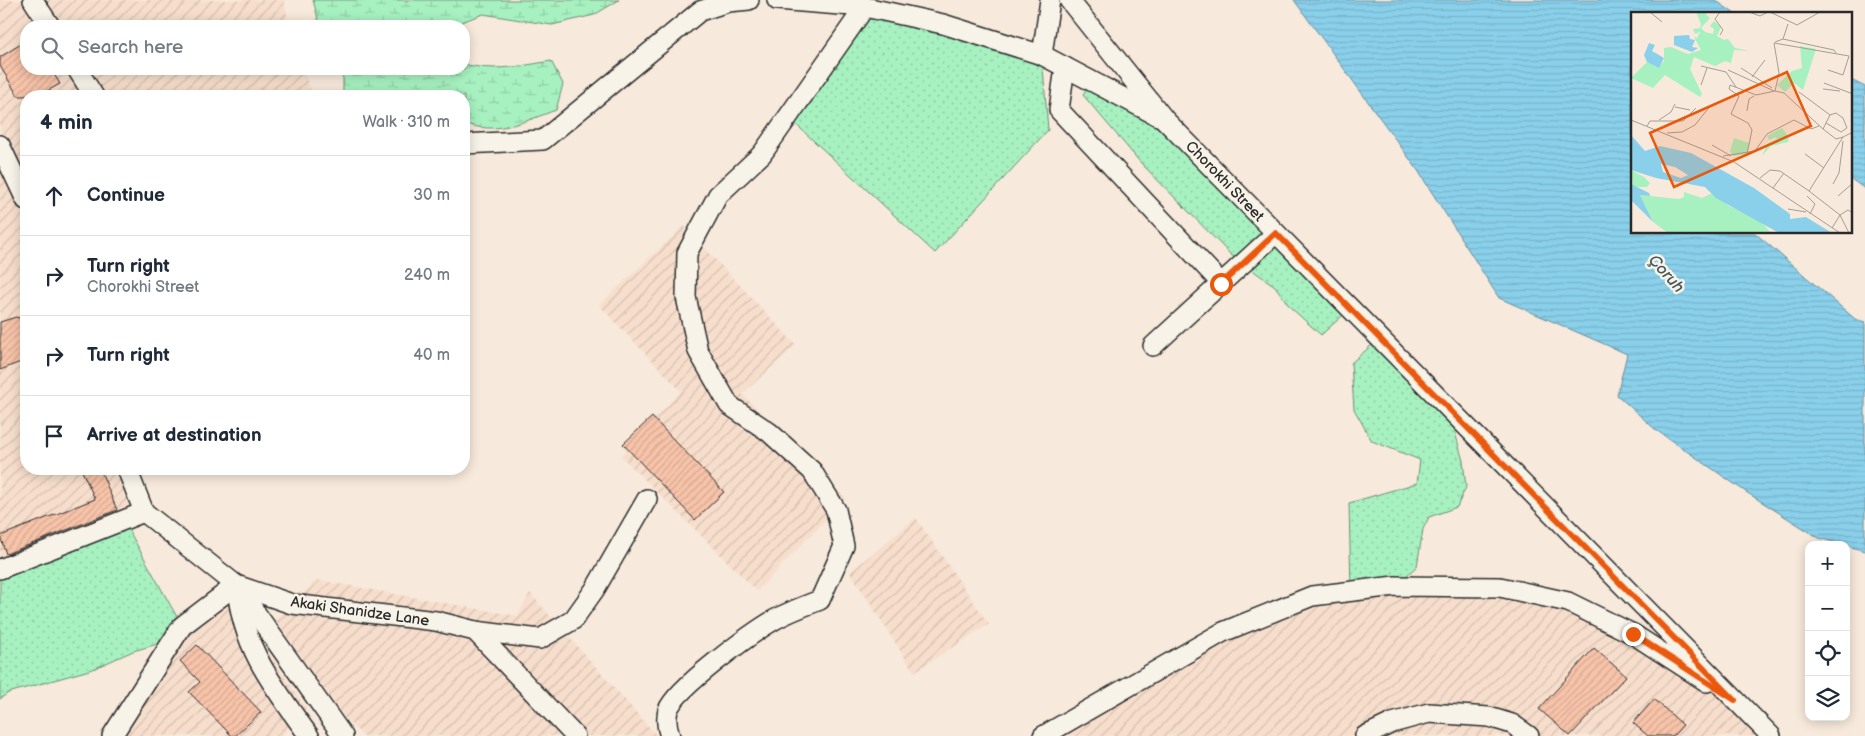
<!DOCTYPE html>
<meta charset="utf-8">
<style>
:root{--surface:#fff;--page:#f2f2f3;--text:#1f2937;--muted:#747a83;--line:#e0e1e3}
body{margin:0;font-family:"Balsamiq Sans",sans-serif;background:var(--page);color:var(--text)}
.controls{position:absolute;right:15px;bottom:15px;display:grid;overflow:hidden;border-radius:10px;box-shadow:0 2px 12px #0003}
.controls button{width:45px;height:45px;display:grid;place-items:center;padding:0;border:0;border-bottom:1px solid var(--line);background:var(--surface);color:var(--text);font:25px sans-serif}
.stop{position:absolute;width:15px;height:15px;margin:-11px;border:4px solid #ea580c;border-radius:50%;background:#fff}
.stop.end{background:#ea580c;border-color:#fff;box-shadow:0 1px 5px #0008}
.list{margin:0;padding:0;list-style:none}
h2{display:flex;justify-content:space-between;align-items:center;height:65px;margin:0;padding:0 20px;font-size:21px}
h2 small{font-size:16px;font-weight:400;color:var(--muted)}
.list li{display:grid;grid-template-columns:32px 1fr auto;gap:15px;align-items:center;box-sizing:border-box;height:80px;padding:0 20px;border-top:1px solid var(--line)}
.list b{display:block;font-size:19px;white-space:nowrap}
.list p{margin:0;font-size:16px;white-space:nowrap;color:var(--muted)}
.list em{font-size:16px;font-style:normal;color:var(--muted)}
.icon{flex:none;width:28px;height:28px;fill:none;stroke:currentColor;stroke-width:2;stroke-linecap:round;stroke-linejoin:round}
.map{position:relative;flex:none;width:1865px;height:736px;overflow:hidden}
.search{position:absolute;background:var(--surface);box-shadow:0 2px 12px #0003;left:20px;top:20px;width:450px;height:55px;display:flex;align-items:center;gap:12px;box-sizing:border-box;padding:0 18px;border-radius:20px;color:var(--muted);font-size:19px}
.panel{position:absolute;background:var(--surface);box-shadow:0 2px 12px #0003;left:20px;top:90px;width:450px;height:385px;border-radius:20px}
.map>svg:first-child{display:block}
.industrial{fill:url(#industrial-furrows)}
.grass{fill:url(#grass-dots);stroke:#698e76}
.wetland{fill:url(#wetland-marsh);stroke:#698e76}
.water{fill:url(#water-rules);stroke:#648e9e}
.building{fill:url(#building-hatch);stroke:#2b2b2b}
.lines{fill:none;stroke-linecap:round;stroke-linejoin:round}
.minor-casing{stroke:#2b2b2b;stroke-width:22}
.minor{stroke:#f7f3e8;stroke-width:19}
.route{stroke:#ea580c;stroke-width:6}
.labels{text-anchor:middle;stroke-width:5;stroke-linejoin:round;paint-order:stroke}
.street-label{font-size:15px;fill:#2b2b2b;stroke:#f7f3e8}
.water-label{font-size:16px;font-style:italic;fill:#43545b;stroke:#f7f3e8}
.inset-road{fill:none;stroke:#a59d95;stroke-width:1}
.view{fill:#e8590c;fill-opacity:0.15;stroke:#e8590c;stroke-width:2.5}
.inset-edge{fill:none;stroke:#2b2b2b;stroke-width:2.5}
</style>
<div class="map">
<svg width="1865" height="736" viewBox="0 0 1865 736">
<defs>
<pattern id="industrial-furrows" width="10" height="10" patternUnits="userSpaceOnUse" patternTransform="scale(1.25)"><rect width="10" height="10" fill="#f7decc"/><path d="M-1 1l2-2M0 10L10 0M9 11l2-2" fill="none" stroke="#d4bfaf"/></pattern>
<pattern id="grass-dots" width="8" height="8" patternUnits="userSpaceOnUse" patternTransform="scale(1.25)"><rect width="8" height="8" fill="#a7f1c0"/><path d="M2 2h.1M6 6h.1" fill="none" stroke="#90cfa5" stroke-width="1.8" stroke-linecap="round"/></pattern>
<pattern id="wetland-marsh" width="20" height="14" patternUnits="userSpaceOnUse" patternTransform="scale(1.25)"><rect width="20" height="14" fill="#a7f1c0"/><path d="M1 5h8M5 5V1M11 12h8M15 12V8" fill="none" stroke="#90cfa5"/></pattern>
<pattern id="water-rules" width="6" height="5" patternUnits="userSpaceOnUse" patternTransform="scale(1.25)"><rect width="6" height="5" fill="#8ad0eb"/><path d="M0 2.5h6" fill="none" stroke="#77b3ca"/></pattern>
<pattern id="building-hatch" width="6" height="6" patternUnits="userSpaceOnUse" patternTransform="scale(1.25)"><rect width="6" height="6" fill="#f7c3a9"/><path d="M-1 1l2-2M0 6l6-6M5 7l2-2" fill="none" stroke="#d4a892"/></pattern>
</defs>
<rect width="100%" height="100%" fill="#f7e9db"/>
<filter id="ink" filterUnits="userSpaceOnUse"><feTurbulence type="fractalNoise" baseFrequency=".02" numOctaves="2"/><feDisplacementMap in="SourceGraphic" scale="10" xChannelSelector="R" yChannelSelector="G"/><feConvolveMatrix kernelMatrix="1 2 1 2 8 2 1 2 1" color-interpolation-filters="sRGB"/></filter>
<g filter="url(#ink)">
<!-- industrial -->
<g class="industrial">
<path d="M0,0H284L289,26H26V69H302L313,96H26V469H134L144,512L0,569Z"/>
<path d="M684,226L796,345L742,394L846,499L757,591L621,456L681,391L599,305Z"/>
<path d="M916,518L989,624L914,672L850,572Z"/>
<path d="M317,580L518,616L530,593L657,736H363L343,716L275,620Z"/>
<path d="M236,585L254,631L306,709L281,736H112L172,640Z"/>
<path d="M1395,586L1568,602L1735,700L1771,736H1043L1312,596Z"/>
</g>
<!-- grass -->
<g class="grass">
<path d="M865,7L1042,55L1048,130L935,253L788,117Z"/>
<path d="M1093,82L1165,120L1351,308L1321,335L1290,307L1275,286L1231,255L1140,162L1083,95Z"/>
<path d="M1380,338L1453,425L1463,461L1466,487L1457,507L1429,517L1423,529L1417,566L1395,586L1351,591L1349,503L1417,483L1420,460L1372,441L1354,409L1351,363Z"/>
<path d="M123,520L182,626L172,640L133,651L93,669L8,693L0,699V569Z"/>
</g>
<!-- wetland -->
<g class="wetland">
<path d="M313,0H619L594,15L552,25L483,14L451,26H320Z"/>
<path d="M551,61L563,84L556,110C525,121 496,136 464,123V96H343V78L338,69H464V64C493,72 521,66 551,61Z"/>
</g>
<!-- water -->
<g class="water">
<path d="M1294,0H1715L1735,14H1632V232L1755,233L1855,319L1865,322V551L1819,538L1746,492L1656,430L1617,395L1627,354L1499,298L1417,169Z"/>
<path d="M1851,80L1865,87V189L1851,179Z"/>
</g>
<!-- building -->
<g class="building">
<path d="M26,41V69H51L60,84L38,96H18L0,66V57Z"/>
<path d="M16,317L26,320V360L0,370V322Z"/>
<path d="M652,417L724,492L695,520L623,444Z"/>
<path d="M81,469H100L117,510L6,554L0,536L95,499Z"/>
<path d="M197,645L261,712L235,736H232L189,692L200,682L180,661Z"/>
<path d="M1594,648L1626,676L1570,736L1539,709Z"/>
<path d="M1654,699L1683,725L1673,736H1648L1633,723Z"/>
</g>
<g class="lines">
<defs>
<g id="minor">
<path d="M33,0L50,26"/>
<path d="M777,0L865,7L943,24L1042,55L1158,116"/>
<path d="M1069,0L1165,120L1771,736"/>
<path d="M1042,55L1050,0"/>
<path d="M1065,67L1059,110L1221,283"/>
<path d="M77,69L94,96"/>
<path d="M464,144L543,140L700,11L728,2L749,0"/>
<path d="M0,145L26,200"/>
<path d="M1153,346L1276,233"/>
<path d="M127,469L144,512L236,585L292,604L436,621L475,631L575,736"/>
<path d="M0,569L144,512"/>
<path d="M236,585L343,736"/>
<path d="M237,587C242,648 274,687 309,736"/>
<path d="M475,631L540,639L573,620L595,589L647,499"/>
<path d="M112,736L182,626L236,585"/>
<path d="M670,736C667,728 666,718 668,710C676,688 752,633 774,620C788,612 804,606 820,600L844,546L836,510L812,471L769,432L729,405L698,351L686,297L687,253L718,195L762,154L865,7"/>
<path d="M1043,736L1223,632L1312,596L1395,586L1500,587L1568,602L1633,634L1707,682"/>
<path d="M1365,736L1392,723L1429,713L1489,717L1512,724L1529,736"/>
</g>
</defs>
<!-- minor casing -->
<use href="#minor" class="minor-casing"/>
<!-- minor -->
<use href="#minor" class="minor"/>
</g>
</g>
<g class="lines" filter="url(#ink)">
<!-- route -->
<path class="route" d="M1221,284L1276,233L1735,700L1633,634"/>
</g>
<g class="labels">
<!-- street labels -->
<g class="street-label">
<text transform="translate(1225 181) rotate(46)" y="5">Chorokhi Street</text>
<text transform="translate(360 611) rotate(8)" y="5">Akaki Shanidze Lane</text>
</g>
<!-- water labels -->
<g class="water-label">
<text transform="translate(1667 273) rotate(48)" y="6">Çoruh</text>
</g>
</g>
<!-- overview -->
<g transform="translate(1631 12)">
<rect width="221" height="221" fill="#f7e9db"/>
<path d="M65,0H73L79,6L70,16L74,20L82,22L83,17L79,14L83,9L90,15L86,24L93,28L97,27L104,36L118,39L103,38L100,51L94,49L84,54L63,45L59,57L71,82L69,85L34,63L22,76L0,66L16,50L27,55L33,49V36L40,35L57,42L70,38L63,25L66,26L69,20L64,22L62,17L69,16L70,12ZM169,34L185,37L172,78L163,71L154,80L146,73L161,59L171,56ZM103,126L118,131L116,142L102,144L99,139ZM0,158L13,165L19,171L16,175H2ZM53,180L71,186L82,181L98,194L128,207L140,221H37L22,210L9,183L48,187L53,185Z" fill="#a7f1c0"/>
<path d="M151,116L158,125L157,130L140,134L131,144L136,132L146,127L145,125L138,128L136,124Z" fill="#a7f1c0"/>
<path d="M58,23L59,27L64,28L61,35L67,36L61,40L43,33V24ZM18,31L24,33L21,39L33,46L28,56L16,50L13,43ZM0,123L14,139L29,134L60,141L123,176L159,202V207L175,205L201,221H148L85,186L74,175L25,166L0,158ZM30,152L44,155L57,163L50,166L32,160ZM0,172L18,181L19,184L9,183L22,210L0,188Z" fill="#8ad0eb" fill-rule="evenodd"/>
<path class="inset-road" d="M19,0L31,10M118,0L129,4L137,0M139,0L166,13L189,0M89,23L92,18L84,7L89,0M152,27L203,38L205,41M144,30L152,27L157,12M143,31L218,44M143,31L148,61L144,79M70,54L95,60L105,75M110,56L141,76M97,58L143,79M197,58L212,63L218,44M121,65L134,48M193,71L222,82M70,73L76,56M192,77L209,79M168,80L199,103M44,95L59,98M116,99L118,87L123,84M0,108L103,150L209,221M28,108L40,100L44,92M16,114L19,109H52L65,96M192,117L199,103L205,101L212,106L216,116L210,120L195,111M36,121L51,120L64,113L80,93M81,133L100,144M116,142L121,118L117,111L100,102L108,84L98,77L99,73L125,83L144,79L153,81L192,117L205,127L212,125M174,142L193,156M92,144L124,139L136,122L163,108L180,117L188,114M129,166L139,158L149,159L178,179M202,172L208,161L212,129M142,176L153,161M176,184L184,192L179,202M207,184L222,171M157,197L175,200M201,216L209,203L178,179L212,125L222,120M218,221L209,203L217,198L222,201"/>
<path class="view" d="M156,60L180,114L43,175L19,121Z"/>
<rect width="221" height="221" class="inset-edge"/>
</g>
</svg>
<div class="controls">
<button>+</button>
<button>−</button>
<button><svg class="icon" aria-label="locate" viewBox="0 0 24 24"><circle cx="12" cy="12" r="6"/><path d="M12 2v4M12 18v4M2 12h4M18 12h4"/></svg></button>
<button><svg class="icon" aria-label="layers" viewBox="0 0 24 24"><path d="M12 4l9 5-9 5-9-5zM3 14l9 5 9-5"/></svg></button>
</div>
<div class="stop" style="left:1221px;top:284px"></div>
<div class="stop end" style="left:1633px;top:634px"></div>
<div class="search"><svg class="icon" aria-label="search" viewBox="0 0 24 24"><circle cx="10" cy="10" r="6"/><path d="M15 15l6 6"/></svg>Search here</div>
<section class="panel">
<h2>4 min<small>Walk · 310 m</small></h2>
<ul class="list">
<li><svg class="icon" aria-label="ahead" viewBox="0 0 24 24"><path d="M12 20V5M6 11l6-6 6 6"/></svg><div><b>Continue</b></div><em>30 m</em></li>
<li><svg class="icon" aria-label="right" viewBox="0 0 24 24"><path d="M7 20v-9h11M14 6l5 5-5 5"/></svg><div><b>Turn right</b><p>Chorokhi Street</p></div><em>240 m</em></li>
<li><svg class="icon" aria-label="right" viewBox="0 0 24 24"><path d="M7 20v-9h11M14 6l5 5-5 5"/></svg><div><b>Turn right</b></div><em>40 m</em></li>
<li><svg class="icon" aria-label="arrive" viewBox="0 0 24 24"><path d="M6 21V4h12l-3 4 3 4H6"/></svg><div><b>Arrive at destination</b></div></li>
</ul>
</section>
</div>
